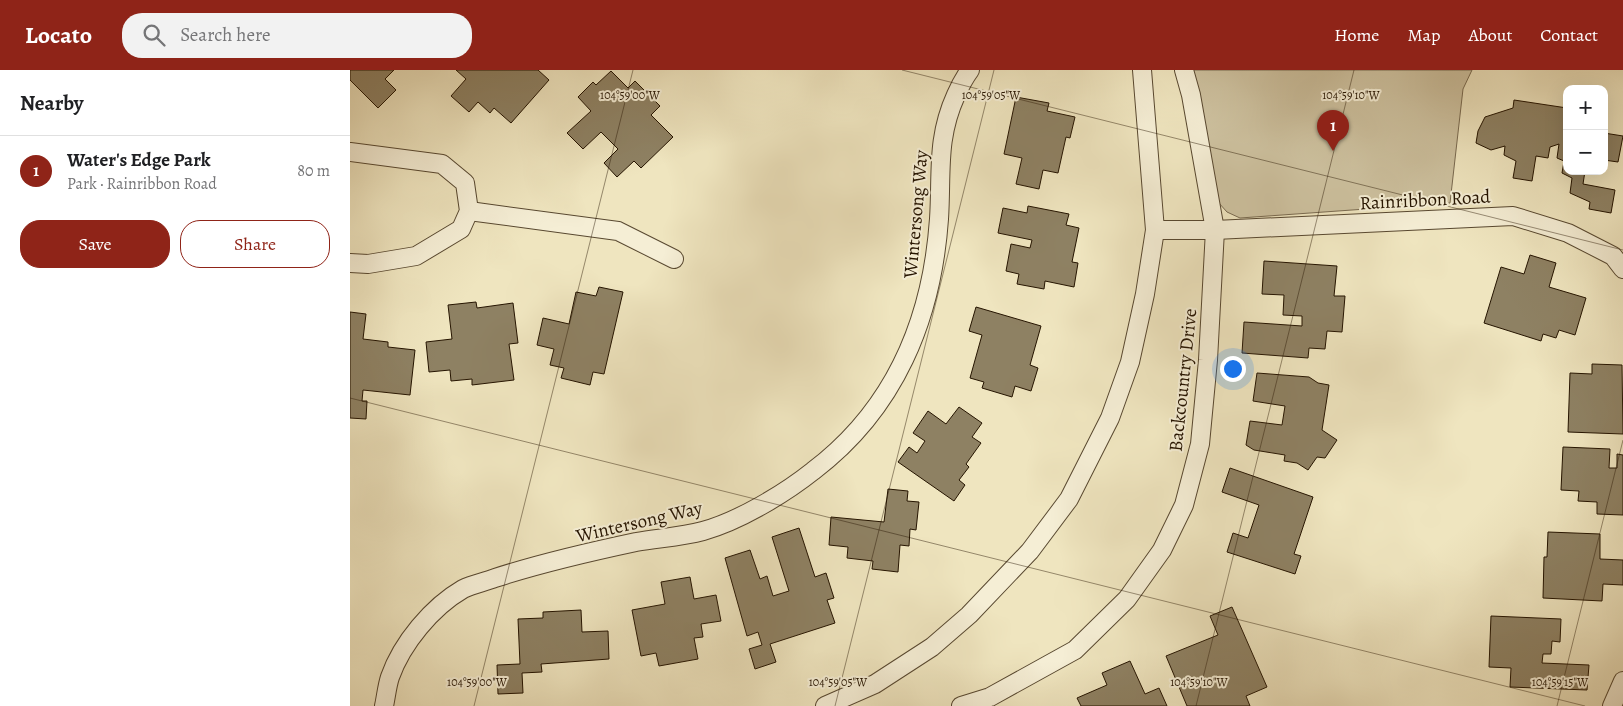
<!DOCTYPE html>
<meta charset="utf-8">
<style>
:root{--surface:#fff;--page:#f2f2f2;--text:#202124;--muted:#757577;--line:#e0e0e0;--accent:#8f2418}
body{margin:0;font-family:Alegreya,serif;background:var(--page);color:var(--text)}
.controls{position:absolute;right:15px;top:15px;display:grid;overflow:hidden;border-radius:10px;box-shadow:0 5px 20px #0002}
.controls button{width:45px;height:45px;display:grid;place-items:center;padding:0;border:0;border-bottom:1px solid var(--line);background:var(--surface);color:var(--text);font:25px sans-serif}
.you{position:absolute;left:882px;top:298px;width:18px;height:18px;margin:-12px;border:4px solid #fff;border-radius:50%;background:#1a73e8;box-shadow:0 0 0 8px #1a73e833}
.badge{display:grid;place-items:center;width:32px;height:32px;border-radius:50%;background:var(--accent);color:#fff;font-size:16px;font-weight:700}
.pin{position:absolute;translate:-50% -41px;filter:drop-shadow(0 1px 2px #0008)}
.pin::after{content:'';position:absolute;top:26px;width:18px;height:15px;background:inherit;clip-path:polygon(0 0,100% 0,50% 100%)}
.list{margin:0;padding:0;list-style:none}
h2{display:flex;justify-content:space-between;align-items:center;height:65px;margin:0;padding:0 20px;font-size:21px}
h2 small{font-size:16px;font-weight:400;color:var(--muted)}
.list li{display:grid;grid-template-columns:32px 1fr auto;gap:15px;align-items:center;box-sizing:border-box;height:70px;padding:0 20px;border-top:1px solid var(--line)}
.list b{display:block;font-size:19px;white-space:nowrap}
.list p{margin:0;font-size:16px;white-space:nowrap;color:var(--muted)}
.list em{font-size:16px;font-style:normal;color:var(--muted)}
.actions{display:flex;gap:10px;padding:15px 20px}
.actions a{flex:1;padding:11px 0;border:1px solid var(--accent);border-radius:20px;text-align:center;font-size:18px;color:var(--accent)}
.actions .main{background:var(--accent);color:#fff}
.icon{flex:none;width:28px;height:28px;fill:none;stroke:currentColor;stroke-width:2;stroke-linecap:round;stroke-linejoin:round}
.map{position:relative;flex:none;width:1273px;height:636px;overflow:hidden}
header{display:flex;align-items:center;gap:30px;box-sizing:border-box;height:70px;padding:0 25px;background:var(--accent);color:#fff}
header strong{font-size:24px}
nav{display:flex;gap:28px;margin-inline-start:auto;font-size:18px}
.search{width:350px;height:45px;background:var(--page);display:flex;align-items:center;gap:12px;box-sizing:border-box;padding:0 18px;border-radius:20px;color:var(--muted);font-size:19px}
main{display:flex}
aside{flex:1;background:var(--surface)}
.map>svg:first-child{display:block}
.green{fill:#cdc19f;stroke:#796a50}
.building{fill:#8e8163;stroke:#251400}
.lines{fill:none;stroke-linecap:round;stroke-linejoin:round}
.minor-casing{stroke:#584830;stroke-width:20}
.minor{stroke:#f5eed5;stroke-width:18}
.ticks{fill:none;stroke:#251400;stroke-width:1;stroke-opacity:0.45}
.labels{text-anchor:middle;stroke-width:4;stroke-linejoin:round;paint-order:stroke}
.street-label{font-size:19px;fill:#251400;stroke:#f5eed5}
.ticks-label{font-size:12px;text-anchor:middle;fill:#251400;stroke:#f5eed5;stroke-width:4;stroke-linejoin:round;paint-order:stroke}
</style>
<header>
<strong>Locato</strong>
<div class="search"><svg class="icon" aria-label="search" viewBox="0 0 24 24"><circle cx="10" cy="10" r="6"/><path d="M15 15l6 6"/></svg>Search here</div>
<nav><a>Home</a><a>Map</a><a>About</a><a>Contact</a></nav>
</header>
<main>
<aside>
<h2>Nearby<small></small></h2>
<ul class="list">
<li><span class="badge">1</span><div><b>Water's Edge Park</b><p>Park · Rainribbon Road</p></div><em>80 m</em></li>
</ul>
<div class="actions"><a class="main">Save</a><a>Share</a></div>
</aside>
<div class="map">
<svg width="1273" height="636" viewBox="0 0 1273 636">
<rect width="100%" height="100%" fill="#efe5bf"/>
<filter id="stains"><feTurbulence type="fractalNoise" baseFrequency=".004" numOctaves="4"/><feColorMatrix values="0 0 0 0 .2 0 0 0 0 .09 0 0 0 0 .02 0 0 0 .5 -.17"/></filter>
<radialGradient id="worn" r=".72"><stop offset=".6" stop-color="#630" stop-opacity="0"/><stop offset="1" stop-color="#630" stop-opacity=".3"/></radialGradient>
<!-- green -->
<path class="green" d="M841,0H1122L1113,19L1100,133L890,148L877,142L868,132L852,39Z"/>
<!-- building -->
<g class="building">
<path d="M0,0H44L35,9L46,20L28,38L0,10Z"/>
<path d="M106,0H188L199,10L161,53L144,38L140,43L128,32L119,42L101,26L116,9Z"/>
<path d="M261,1L278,18L285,11L310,36L301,45L323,67L291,98L284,91L267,107L254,93L268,79L251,62L233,79L217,63L241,41L228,27L243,12L246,15Z"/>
<path d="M666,27L699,33L697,41L725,47L720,68L716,67L708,103L693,100L689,119L666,114L672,88L654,84Z"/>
<path d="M1164,30L1217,38V101H1235L1233,114L1265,120L1261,143L1239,139L1240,132L1220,123L1222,108L1212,103L1214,91L1207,88L1209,74L1200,77L1198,88L1186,86L1182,111L1163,108L1166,91L1154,85L1155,76L1141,80L1126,73L1128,61L1135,47L1163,38Z"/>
<path d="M1254,63L1273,66L1268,92L1254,90Z"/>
<path d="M678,136L719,144L716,155L729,158L722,192L728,193L724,217L695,211L694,219L667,214L669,204L656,201L661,174L680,178L682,170L648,163L653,138L677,143Z"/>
<path d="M1180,185L1206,193L1199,217L1236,228L1225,265L1209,260L1206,268L1193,264L1191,271L1134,253L1151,197L1174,204Z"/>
<path d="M914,191L987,196L984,226H995L992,262L977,261L975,279L959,278L958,288L892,283L894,252L952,256V246L933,245L934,225L912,224Z"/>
<path d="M249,217L273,222L254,304L243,302L240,315L211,308L214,298L200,295L204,279L187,275L193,248L219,254L226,222L246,226Z"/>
<path d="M126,232L127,238L163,233L168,273L159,274L164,310L122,315V309L101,311L100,300L79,302L76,272L102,269L98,235Z"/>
<path d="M626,237L691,256L680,295L688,298L681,321L665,316L662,327L632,318L634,312L620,308L632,265L619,261Z"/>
<path d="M0,242L16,244L13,269L38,272V277L65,280L60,325L13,320L12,331H17L16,349L0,348Z"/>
<path d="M1242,294L1272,295L1273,364L1218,362L1220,303L1242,304Z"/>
<path d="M907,303L959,307L968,313L979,315L972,360L987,370L975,388L967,387L958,400L947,393L934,391L935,385L904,380L896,375L900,351L932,355L935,336L903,331Z"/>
<path d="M609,337L632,353L622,367L631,373L616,394L619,397L609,410L615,415L604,431L548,392L559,377L567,383L575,371L563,363L578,341L596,354Z"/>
<path d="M1213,377L1260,379L1259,398H1267V384L1273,385V445L1247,444V432L1228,431L1229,421L1211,420Z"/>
<path d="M880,398L963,427L944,484L951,486L945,504L877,482L883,463L898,468L909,435L872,422Z"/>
<path d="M538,419L558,421L557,431L569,432L566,460L560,459L559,476L550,475L548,502L522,499L523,491L497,488L498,477L479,475L481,447L534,452Z"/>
<path d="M449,458L465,507L476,503L484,528L477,530L485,553L420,574L426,592L405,599L399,579L412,575L408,562L397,566L375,488L400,480L410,509L417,506L423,526L439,521L422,467Z"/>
<path d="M1198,462L1250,464V489L1273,490V515L1253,514L1252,531L1193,528L1194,487H1197Z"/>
<path d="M340,507L344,529L366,525L371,551L351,554L353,567L344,568L348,589L309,596L306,583L291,586L282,540L315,534L311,512Z"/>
<path d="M882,537L917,617L896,626L900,636H837L816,586L868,565L860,546Z"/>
<path d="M231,540L232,562L258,561L259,589L191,594L192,602L172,603L173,623L148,624L147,595L170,594L168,549L193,548V542Z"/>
<path d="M1141,546L1211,549L1210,572L1202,571L1201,584H1193L1192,593L1239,595L1237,620L1160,617L1161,598L1139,597Z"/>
<path d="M780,591L795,624L809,618L817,636H731L727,628L757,615L752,603Z"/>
</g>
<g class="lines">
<defs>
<g id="minor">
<path d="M0,82L92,94L115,113L119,141L111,159L66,186L18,194L0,193"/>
<path d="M119,141L268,161L324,189"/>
<path d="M805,160H865L1163,146L1218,163L1263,186L1273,199"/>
<path d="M34,636C36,627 37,616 40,607C52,573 82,537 113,519C123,514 135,512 145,508C191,493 239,482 286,472C308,468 331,467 353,461C389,451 434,424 463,401C545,339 582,249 589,149C592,103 586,69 606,25C610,16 614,8 620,0"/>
<path d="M475,636L525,614L582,577L619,545L680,481L719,429L760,348L780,292L795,224L805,160L792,0"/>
<path d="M611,636L640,627L725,580L777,529L812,480L834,435L850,374L858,290L865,160L841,25L834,0"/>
<path d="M1262,636L1273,611"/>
</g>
</defs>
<!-- minor casing -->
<use href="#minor" class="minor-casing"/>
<!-- minor -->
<use href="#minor" class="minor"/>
</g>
<!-- ticks -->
<path class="ticks" d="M552,0L1273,180M0,328L1235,636M124,636L283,0M485,636L644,0M846,636L1004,0M1207,636L1273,370"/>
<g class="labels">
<!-- street labels -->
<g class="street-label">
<text transform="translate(1075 129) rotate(-3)" y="7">Rainribbon Road</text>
<text transform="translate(565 144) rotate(-85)" y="7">Wintersong Way</text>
<text transform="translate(832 310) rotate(-84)" y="7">Backcountry Drive</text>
<text transform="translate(289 451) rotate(-13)" y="7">Wintersong Way</text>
</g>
</g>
<g class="ticks-label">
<text x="280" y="29">104°59'00"W</text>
<text x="641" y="29">104°59'05"W</text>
<text x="1001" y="29">104°59'10"W</text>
<text x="127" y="616">104°59'00"W</text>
<text x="488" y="616">104°59'05"W</text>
<text x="849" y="616">104°59'10"W</text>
<text x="1210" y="616">104°59'15"W</text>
</g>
<rect width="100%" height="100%" filter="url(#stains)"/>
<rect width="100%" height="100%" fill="url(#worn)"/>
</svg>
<div class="controls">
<button>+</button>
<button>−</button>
</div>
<div class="you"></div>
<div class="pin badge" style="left:983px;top:81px">1</div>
</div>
</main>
